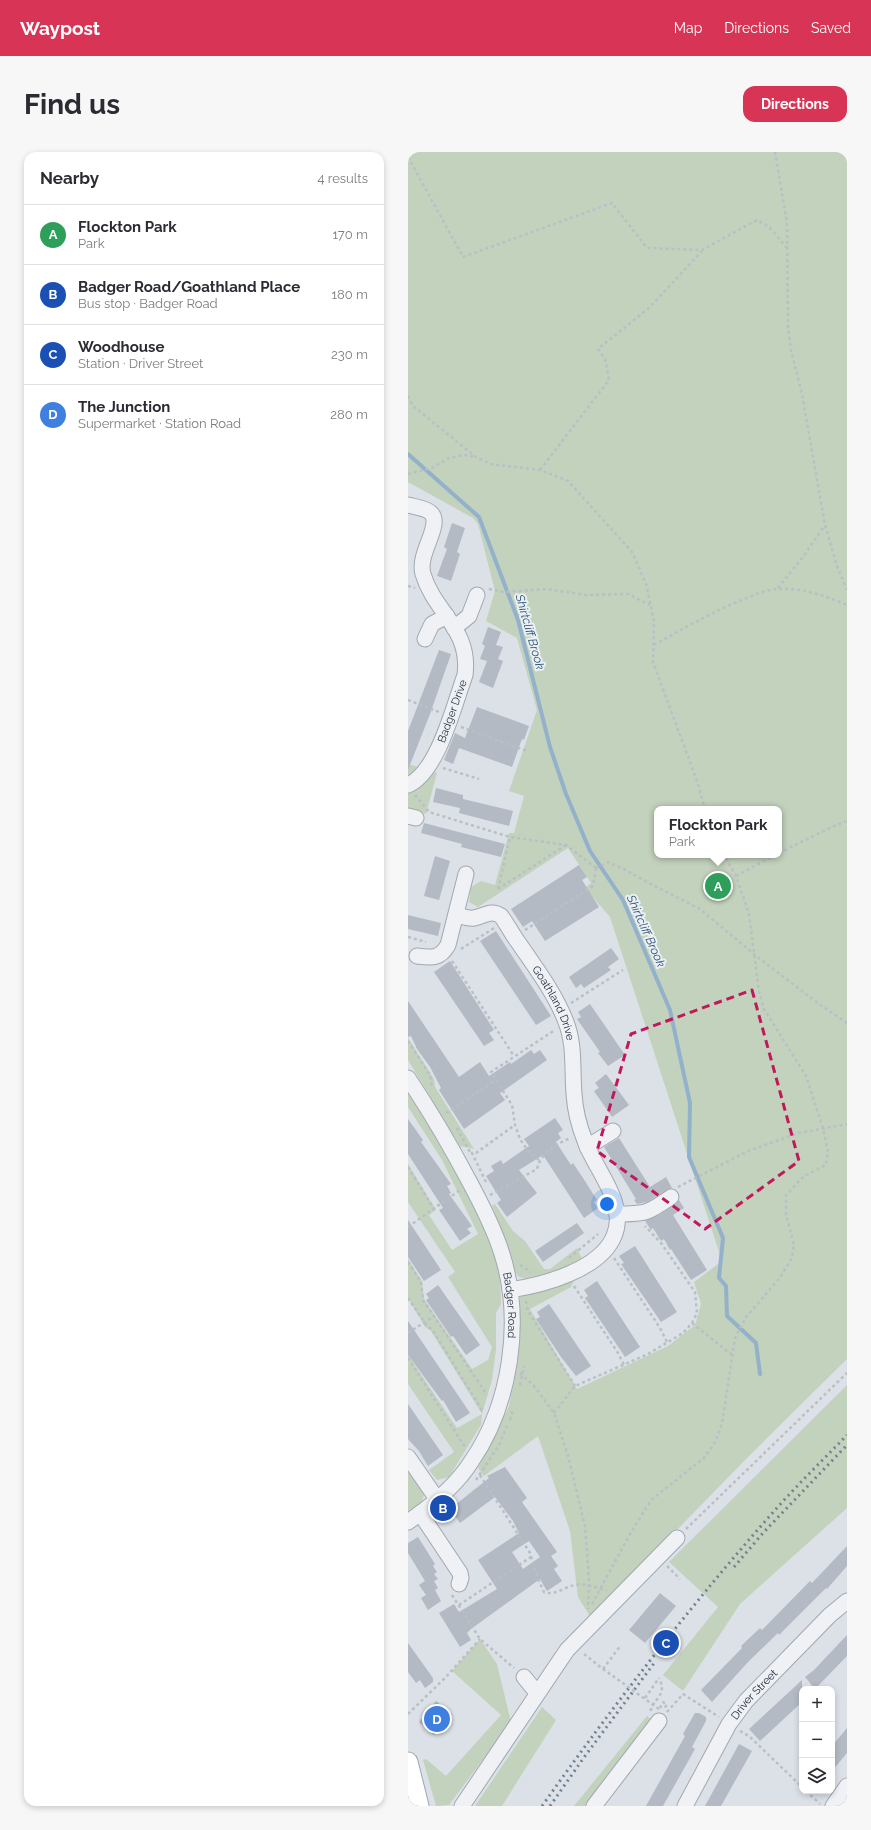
<!DOCTYPE html>
<meta charset="utf-8">
<style>
:root{--surface:#fff;--page:#f7f7f7;--text:#2b2b33;--muted:#7c7c81;--line:#e1e1e2;--accent:#d83556}
body{margin:0;font-family:Raleway,sans-serif;background:var(--page);color:var(--text)}
.controls{position:absolute;right:12px;bottom:12px;display:grid;overflow:hidden;border-radius:8px;box-shadow:0 2px 6px #0003}
.controls button{width:36px;height:36px;display:grid;place-items:center;padding:0;border:0;border-bottom:1px solid var(--line);background:var(--surface);color:var(--text);font:20px sans-serif}
.you{position:absolute;left:199px;top:1052px;width:14px;height:14px;margin:-10px;border:3px solid #fff;border-radius:50%;background:#1a73e8;box-shadow:0 0 0 6px #1a73e833}
.badge{display:grid;place-items:center;width:26px;height:26px;border-radius:50%;background:var(--accent);color:#fff;font-size:13px;font-weight:700}
.pin{position:absolute;translate:-50% -50%;border:2px solid #fff;box-shadow:0 1px 4px #0006}
.popup{position:absolute;left:246px;top:654px;width:128px;height:52px;box-sizing:border-box;display:grid;place-content:center;border-radius:8px;background:var(--surface);filter:drop-shadow(0 1px 3px #0005);font-size:13px;white-space:nowrap;color:var(--muted)}
.popup b{font-size:15px;color:var(--text)}
.popup::after{content:'';position:absolute;left:50%;top:100%;margin-left:-8px;border:8px solid transparent;border-top-color:var(--surface)}
.list{margin:0;padding:0;list-style:none}
h2{display:flex;justify-content:space-between;align-items:center;height:52px;margin:0;padding:0 16px;font-size:17px}
h2 small{font-size:13px;font-weight:400;color:var(--muted)}
.list li{display:grid;grid-template-columns:26px 1fr auto;gap:12px;align-items:center;box-sizing:border-box;height:60px;padding:0 16px;border-top:1px solid var(--line)}
.list b{display:block;font-size:15px;white-space:nowrap}
.list p{margin:0;font-size:13px;white-space:nowrap;color:var(--muted)}
.list em{font-size:13px;font-style:normal;color:var(--muted)}
.icon{flex:none;width:22px;height:22px;fill:none;stroke:currentColor;stroke-width:2;stroke-linecap:round;stroke-linejoin:round}
.map{position:relative;flex:none;width:439px;height:1654px;overflow:hidden;border-radius:12px}
header{display:flex;align-items:center;gap:24px;box-sizing:border-box;height:56px;padding:0 20px;background:var(--accent);color:#fff}
header strong{font-size:19px}
nav{display:flex;gap:22px;margin-inline-start:auto;font-size:14px}
.intro{display:flex;align-items:center;justify-content:space-between;box-sizing:border-box;height:96px;padding:0 24px}
h1{margin:0;font-size:28px}
.button{padding:10px 18px;border-radius:12px;background:var(--accent);color:#fff;font-size:14px;font-weight:700}
main{display:flex;gap:24px;padding:0 24px}
aside{flex:1;background:var(--surface);border-radius:12px;box-shadow:0 2px 6px #0003}
.map>svg:first-child{display:block}
.green{fill:#c3d2bc;fill-rule:evenodd}
.lines{fill:none;stroke-linecap:round;stroke-linejoin:round}
.stream{stroke:#93b1cb;stroke-width:4}
.building{fill:#b3bac4;fill-rule:evenodd}
.minor-casing{stroke:#a1a8b1;stroke-width:17}
.major-casing{stroke:#9aa6b4;stroke-width:21}
.path{stroke:#babfc6;stroke-width:2.5;stroke-dasharray:3 3;stroke-linecap:butt}
.minor{stroke:#eff1f5;stroke-width:15}
.major{stroke:#fff;stroke-width:19}
.rail{stroke:#748192;stroke-width:3;stroke-dasharray:2 4;stroke-linecap:butt}
.path-bridge{stroke:#babfc6;stroke-width:2.5;stroke-dasharray:3 3;stroke-linecap:butt}
.marked{fill:none;stroke:#c2185b;stroke-width:3;stroke-dasharray:8 5;stroke-linejoin:round}
.labels{text-anchor:middle;stroke-width:4;stroke-linejoin:round;paint-order:stroke}
.street-label{font-size:11px;fill:#242f3f;stroke:#ebf0f5}
.water-label{font-size:12px;font-style:italic;fill:#2c5175;stroke:#ebf0f5}
</style>
<header>
<strong>Waypost</strong>
<nav><a>Map</a><a>Directions</a><a>Saved</a></nav>
</header>
<div class="intro"><h1>Find us</h1><a class="button">Directions</a></div>
<main>
<aside>
<h2>Nearby<small>4 results</small></h2>
<ul class="list">
<li><span class="badge" style="background:#2e9e5b">A</span><div><b>Flockton Park</b><p>Park</p></div><em>170 m</em></li>
<li><span class="badge" style="background:#1a4fb4">B</span><div><b>Badger Road/Goathland Place</b><p>Bus stop · Badger Road</p></div><em>180 m</em></li>
<li><span class="badge" style="background:#1a4fb4">C</span><div><b>Woodhouse</b><p>Station · Driver Street</p></div><em>230 m</em></li>
<li><span class="badge" style="background:#3f7fe0">D</span><div><b>The Junction</b><p>Supermarket · Station Road</p></div><em>280 m</em></li>
</ul>
</aside>
<div class="map">
<svg width="439" height="1654" viewBox="0 0 439 1654">
<rect width="100%" height="100%" fill="#dce1e7"/>
<!-- green -->
<g class="green">
<path d="M0,0H439V1207L343,1302L183,1466L170,1445L162,1379L130,1284L76,1324L70,1316L101,1254L109,1216L112,1145L167,1126L163,1135L122,1157L169,1237L260,1194L287,1173L293,1152L286,1130L314,1109L202,765L177,736L183,731L160,696L70,755L61,750L63,735L73,729L87,733L101,681H106L116,644L101,639L129,558L109,486L78,469L87,439L70,372L65,366L0,330ZM249,657H371V703H249Z"/>
<path d="M0,612L29,621L18,662L0,657Z"/>
<path d="M0,886L26,927L27,935L66,997L52,994L0,908Z"/>
<path d="M0,939L39,1004L77,1075L87,1100L92,1128L93,1152L88,1161V1197L84,1228L74,1262L73,1273L41,1325L29,1328L21,1318L46,1300L0,1232V1203L49,1276L74,1262L23,1179L17,1175L0,1146V1107L14,1129L16,1147L64,1217L80,1208L84,1195L40,1125L47,1120L0,1050V1012L28,1058L21,1063L44,1098L70,1082L34,1008L0,955Z"/>
<path d="M87,1052L105,1079L117,1089L136,1117H142L169,1096L175,1109L163,1115L122,1128L111,1125L107,1120L104,1107L84,1053Z"/>
<path d="M439,1233V1356L332,1452L275,1539L255,1523L310,1455L261,1410Z"/>
<path d="M0,1319L12,1334L16,1343L13,1352L0,1361Z"/>
<path d="M72,1487L89,1512L103,1570L41,1653L28,1654L15,1608L18,1607L38,1624L93,1563L44,1519Z"/>
<path d="M134,1555L148,1568L94,1654H67Z"/>
<path d="M239,1564L245,1569L179,1654H166Z"/>
</g>
<g class="lines">
<!-- stream -->
<path class="stream" d="M0,302L71,365L110,468L142,595L158,642L182,699L215,748L262,858L282,951L281,1005L315,1086L311,1126L318,1134L319,1164L348,1191L352,1222"/>
</g>
<!-- building -->
<g class="building">
<path d="M44,371L57,376L49,400L52,402L43,429L29,424L39,397L36,395Z"/>
<path d="M80,475L93,480L88,493L95,495L90,507L95,509L85,536L71,530L79,509L72,507L77,494L74,492Z"/>
<path d="M31,498L43,502L22,562L0,618V579Z"/>
<path d="M69,555L121,574L116,588L114,587L104,615L51,596L45,612L36,608L47,581L57,586Z"/>
<path d="M28,636L55,643V647L105,659L101,674L51,661L52,656L25,650Z"/>
<path d="M16,671L97,692L93,705L53,695L54,692L13,681Z"/>
<path d="M27,704L42,709L31,748L16,744Z"/>
<path d="M171,713L179,725L174,728L191,755L137,789L124,769L115,775L103,757Z"/>
<path d="M0,763L33,771L30,784L0,777Z"/>
<path d="M88,779L143,864L128,873L72,789Z"/>
<path d="M203,796L211,807L200,815L203,818L176,836L173,832L168,836L161,825Z"/>
<path d="M42,809L86,878L81,881L86,888L76,894L26,820Z"/>
<path d="M0,849L51,925L72,910L81,924L102,910L103,912L123,898L126,902L132,898L139,908L92,941L97,948L56,977L31,938L33,936L22,915L9,897L3,884L0,885Z"/>
<path d="M182,852L217,903L200,914L190,901L192,900L169,867L173,865L170,860Z"/>
<path d="M198,922L221,953L204,965L186,939L191,936L187,931Z"/>
<path d="M147,966L155,978L150,981L153,986L148,990L163,1013L165,1011L175,1026L189,1048L186,1050L190,1056L176,1066L135,1003L111,1018L129,1041L99,1065L89,1051L93,1048L78,1024L86,1019L83,1014L93,1008L95,1012L121,994L116,987Z"/>
<path d="M0,967L15,988L13,990L43,1032L39,1034L43,1041L41,1042L64,1074L59,1077L63,1081L52,1089L31,1058L35,1056L0,1002Z"/>
<path d="M211,986L242,1035L258,1025L264,1036L258,1038L239,1050L229,1052L226,1048L228,1047L196,995Z"/>
<path d="M271,1048L276,1056L265,1063L299,1118L283,1128L263,1097L262,1098L256,1087L253,1089L245,1076L243,1078L237,1069L253,1062L268,1052Z"/>
<path d="M0,1068L33,1118L16,1129L0,1105Z"/>
<path d="M169,1071L176,1081L135,1110L127,1099Z"/>
<path d="M227,1094L269,1160L253,1170L213,1112L216,1111L211,1104Z"/>
<path d="M189,1129L232,1195L217,1205L177,1146L180,1144L176,1138Z"/>
<path d="M30,1133L72,1193L58,1203L45,1184L43,1185L18,1148L21,1146L18,1142Z"/>
<path d="M141,1152L183,1214L168,1224L153,1205L128,1167L132,1165L129,1160Z"/>
<path d="M0,1169L62,1261L48,1270L35,1248L34,1249L0,1203Z"/>
<path d="M0,1252L35,1303L20,1314L11,1299L0,1287Z"/>
<path d="M97,1315L119,1346L114,1350L149,1400L143,1404L150,1414L146,1417L154,1429L139,1439L132,1427L63,1477L59,1481L63,1488L52,1495L31,1461L46,1452L51,1460L89,1437L70,1408L111,1381L105,1369L87,1345L52,1371L42,1357L81,1326L79,1324ZM121,1389L132,1405L115,1417L104,1400Z"/>
<path d="M10,1385L27,1412L25,1414L29,1420L26,1422L30,1427L26,1429L30,1436L27,1438L33,1449L20,1458L13,1446L18,1443L11,1433L17,1429L0,1401V1391Z"/>
<path d="M439,1394V1414L419,1437L418,1436L371,1483L370,1481L340,1510L304,1550L293,1538L334,1496L333,1494L352,1476L354,1478L402,1429L404,1431Z"/>
<path d="M252,1441L268,1454L237,1491L221,1478Z"/>
<path d="M439,1483V1504L407,1537L397,1525L406,1518Z"/>
<path d="M0,1491L25,1526V1530L17,1536L12,1528L8,1531L0,1520Z"/>
<path d="M394,1528V1550L352,1589L341,1577Z"/>
<path d="M28,1549L44,1562L26,1583L11,1570Z"/>
<path d="M287,1561H291L298,1565V1569L284,1595L287,1597L255,1654H238L277,1584L275,1582Z"/>
<path d="M439,1576V1601L424,1619V1594Z"/>
<path d="M331,1592L344,1599L313,1654H297Z"/>
</g>
<g class="lines">
<defs>
<g id="minor">
<path d="M0,353C7,355 18,356 23,361C35,373 9,401 15,422C26,460 63,477 57,523C46,553 30,620 0,633"/>
<path d="M46,476L61,464L69,443"/>
<path d="M17,487L24,472L39,464"/>
<path d="M0,664L8,666"/>
<path id="s1" d="M48,763C54,764 60,767 66,766C77,764 83,757 93,764C99,772 104,782 110,790C127,815 147,841 158,870C167,893 164,917 166,942C167,958 171,974 177,989C187,1018 220,1051 206,1084C192,1118 135,1133 102,1138"/>
<path d="M9,804C24,806 32,807 40,793L58,722"/>
<path id="s2" d="M0,926C22,959 42,993 60,1027C73,1051 86,1076 94,1102C115,1169 103,1252 63,1310C48,1334 23,1354 0,1370"/>
<path d="M179,995L205,979"/>
<path d="M209,1062C237,1062 239,1062 263,1045"/>
<path d="M0,1305L29,1347"/>
<path d="M12,1361L52,1421L53,1426L51,1432"/>
<path d="M116,1525L129,1541"/>
<path d="M54,1654L159,1498L269,1386"/>
<path d="M186,1654L251,1569"/>
<path id="s3" d="M277,1654L321,1572L338,1549L422,1463L439,1449"/>
<path d="M425,1654L439,1634"/>
</g>
<path id="major" d="M0,1610L11,1654"/>
</defs>
<!-- minor casing -->
<use href="#minor" class="minor-casing"/>
<!-- major casing -->
<use href="#major" class="major-casing"/>
<!-- path -->
<g class="path">
<path d="M367,0L379,71L380,176L383,198L394,242L417,373L429,414L439,438"/>
<path d="M0,5L55,105L204,51L239,96L294,98L349,68L361,75L380,97"/>
<path d="M0,244L5,254L68,305L82,312L132,318L160,329L224,400L238,432L246,469L245,510L289,629L297,657"/>
<path d="M132,318L201,228L197,207L190,197L242,155L294,99"/>
<path d="M0,322L24,316L41,306L56,303L68,305"/>
<path d="M0,434L7,436"/>
<path d="M370,436L395,405L417,373"/>
<path d="M81,437L95,440L138,437L178,443L220,442L242,453"/>
<path d="M246,493C276,476 306,459 339,446C348,442 358,438 368,437C392,435 418,444 439,453"/>
<path d="M0,548L31,560"/>
<path d="M53,575L119,599"/>
<path d="M35,616L71,627"/>
<path d="M7,643L21,660L102,685L158,693L188,716"/>
<path d="M371,701L426,674L439,669"/>
<path d="M188,716L200,710L214,716L239,730L292,757L352,807L411,852L439,871"/>
<path d="M328,724L367,703"/>
<path d="M90,737L158,693"/>
<path d="M90,737L102,685"/>
<path d="M117,778L185,734L188,716"/>
<path d="M0,785L18,790"/>
<path d="M53,797L86,776"/>
<path d="M44,809L106,904"/>
<path d="M163,851L215,818"/>
<path d="M0,889L22,923L24,936"/>
<path d="M38,961L88,928"/>
<path d="M49,976L63,1002"/>
<path d="M131,1008L120,999L112,987L107,973L104,953L83,920L147,878"/>
<path d="M0,1015L26,1057"/>
<path d="M78,1030L64,1001H68L107,973"/>
<path d="M270,1035L340,999L391,981L439,972"/>
<path d="M82,1043L129,1017C133,1000 147,993 162,986"/>
<path d="M0,1075L52,1038"/>
<path d="M161,1106L190,1082"/>
<path d="M206,1106L252,1176L259,1190"/>
<path d="M0,1110L13,1130L15,1148L79,1243"/>
<path d="M112,1113L123,1120"/>
<path d="M166,1134L210,1201L216,1213"/>
<path d="M0,1146L19,1174L24,1177L75,1260"/>
<path d="M118,1149L120,1159L167,1234"/>
<path d="M284,1171L324,1203"/>
<path d="M0,1181L26,1164"/>
<path d="M0,1206L57,1295"/>
<path d="M112,1221L126,1234L146,1261L160,1304L177,1374L181,1428L180,1457"/>
<path d="M112,1233L116,1214"/>
<path d="M146,1261L167,1234L240,1202L275,1181L284,1171L289,1161L287,1140L253,1091L237,1074"/>
<path d="M102,1268L105,1257"/>
<path d="M72,1323L122,1401L130,1427L136,1440C147,1444 156,1435 167,1433C177,1431 188,1435 198,1439"/>
<path d="M68,1328L91,1293L99,1274"/>
<path d="M278,1377L439,1221"/>
<path d="M259,1414L272,1427"/>
<path d="M44,1443L72,1487L106,1516"/>
<path d="M184,1452L222,1382L243,1348L296,1306L307,1290L314,1272L327,1186L338,1165L371,1127L384,1106L386,1093L378,1062V1043L396,1024L418,1013L420,1000L415,976L398,924L356,857L351,839L341,762L328,724L316,703"/>
<path d="M51,1453L123,1405"/>
<path d="M195,1517L213,1493"/>
<path d="M237,1546L251,1526"/>
<path d="M252,1556L255,1550L259,1553L255,1557"/>
<path d="M243,1559V1555C251,1544 258,1540 251,1526"/>
<path d="M259,1560L275,1542L311,1565"/>
<path d="M0,1562L38,1525L72,1487"/>
<path d="M332,1579L341,1584L394,1635"/>
<path d="M398,1639L412,1652"/>
</g>
<!-- minor -->
<use href="#minor" class="minor"/>
<!-- major -->
<use href="#major" class="major"/>
<!-- rail -->
<g class="rail">
<path d="M326,1415L355,1381L439,1293"/>
<path d="M134,1654C205,1554 279,1458 360,1366C385,1337 413,1310 439,1283"/>
<path d="M142,1654L177,1604L247,1510"/>
</g>
<!-- path-bridge -->
<path class="path-bridge" d="M176,1502L195,1517L251,1557"/>
</g>
<!-- marked area -->
<path class="marked" d="M344,838L391,1009L297,1077L189,999L223,882Z"/>
<g class="labels">
<!-- street labels -->
<g class="street-label">
<text transform="translate(44 559) rotate(-70)" y="4">Badger Drive</text>
<text dy="4" stroke="none"><textPath href="#s1" startOffset="149">Goathland Drive</textPath></text>
<text dy="4" stroke="none"><textPath href="#s2" startOffset="252">Badger Road</textPath></text>
<text dy="4" stroke="none"><textPath href="#s3" startOffset="132">Driver Street</textPath></text>
</g>
<!-- water labels -->
<g class="water-label">
<text transform="translate(122 480) rotate(74)" y="4">Shirtcliff Brook</text>
<text transform="translate(238 779) rotate(66)" y="4">Shirtcliff Brook</text>
</g>
</g>
</svg>
<div class="controls">
<button>+</button>
<button>−</button>
<button><svg class="icon" aria-label="layers" viewBox="0 0 24 24"><path d="M12 4l9 5-9 5-9-5zM3 14l9 5 9-5"/></svg></button>
</div>
<div class="you"></div>
<div class="pin badge" style="left:310px;top:734px;background:#2e9e5b">A</div>
<div class="popup"><b>Flockton Park</b>Park</div>
<div class="pin badge" style="left:35px;top:1356px;background:#1a4fb4">B</div>
<div class="pin badge" style="left:258px;top:1491px;background:#1a4fb4">C</div>
<div class="pin badge" style="left:29px;top:1567px;background:#3f7fe0">D</div>
</div>
</main>
